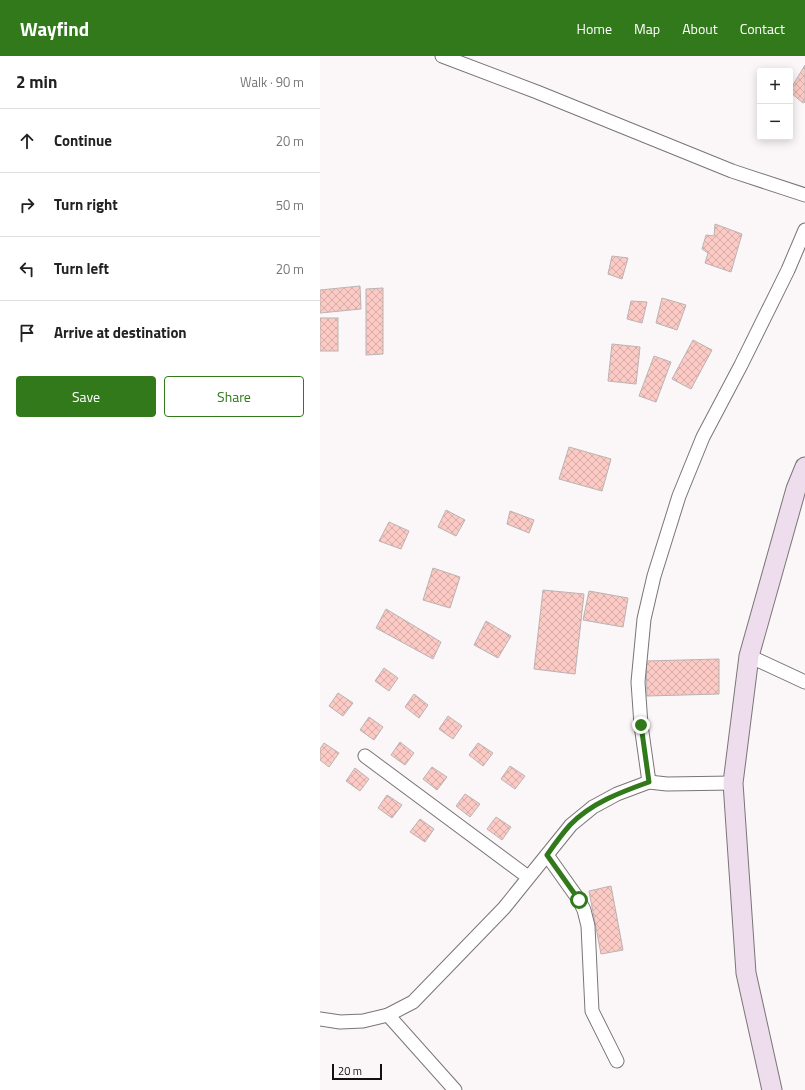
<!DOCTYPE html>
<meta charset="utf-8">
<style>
:root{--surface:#fff;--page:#f2f2f2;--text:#222;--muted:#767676;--line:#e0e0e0;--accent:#32791c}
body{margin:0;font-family:"Titillium Web",sans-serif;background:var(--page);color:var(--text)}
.controls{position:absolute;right:12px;top:12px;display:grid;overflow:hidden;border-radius:4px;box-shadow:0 2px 10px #0003}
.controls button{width:36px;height:36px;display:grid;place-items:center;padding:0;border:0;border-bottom:1px solid var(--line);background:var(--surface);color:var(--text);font:20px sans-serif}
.scale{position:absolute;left:12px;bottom:10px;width:50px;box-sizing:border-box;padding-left:4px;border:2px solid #121010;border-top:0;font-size:11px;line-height:14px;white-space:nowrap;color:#121010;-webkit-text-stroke:3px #fbf6f7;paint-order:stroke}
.stop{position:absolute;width:12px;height:12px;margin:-9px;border:3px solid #32791c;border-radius:50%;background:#fff}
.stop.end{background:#32791c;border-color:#fff;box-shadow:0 1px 4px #0008}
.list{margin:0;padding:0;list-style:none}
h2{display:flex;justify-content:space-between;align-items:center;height:52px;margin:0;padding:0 16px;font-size:17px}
h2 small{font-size:13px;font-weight:400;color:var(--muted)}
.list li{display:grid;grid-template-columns:26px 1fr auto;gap:12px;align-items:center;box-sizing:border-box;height:64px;padding:0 16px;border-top:1px solid var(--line)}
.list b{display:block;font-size:15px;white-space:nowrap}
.list em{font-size:13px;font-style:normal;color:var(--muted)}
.actions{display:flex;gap:8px;padding:12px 16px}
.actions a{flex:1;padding:9px 0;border:1px solid var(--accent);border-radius:4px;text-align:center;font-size:14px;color:var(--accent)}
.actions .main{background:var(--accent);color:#fff}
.icon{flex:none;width:22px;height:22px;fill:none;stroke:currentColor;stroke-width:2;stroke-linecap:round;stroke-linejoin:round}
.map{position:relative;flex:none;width:485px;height:1034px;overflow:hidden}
header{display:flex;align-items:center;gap:24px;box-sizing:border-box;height:56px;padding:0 20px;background:var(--accent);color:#fff}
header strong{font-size:19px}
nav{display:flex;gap:22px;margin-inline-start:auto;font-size:14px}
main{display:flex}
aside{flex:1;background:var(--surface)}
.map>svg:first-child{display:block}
.building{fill:url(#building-cross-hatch);stroke:#b9b4b3}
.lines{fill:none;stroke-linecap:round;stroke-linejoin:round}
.minor-casing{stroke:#7a7576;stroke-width:15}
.secondary-casing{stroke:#7a7576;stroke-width:21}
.minor{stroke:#fff;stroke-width:13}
.secondary{stroke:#eeddec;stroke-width:19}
.route{stroke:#32791c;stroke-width:5}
</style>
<header>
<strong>Wayfind</strong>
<nav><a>Home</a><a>Map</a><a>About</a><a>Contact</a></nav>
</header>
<main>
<aside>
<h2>2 min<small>Walk · 90 m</small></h2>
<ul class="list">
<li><svg class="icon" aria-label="ahead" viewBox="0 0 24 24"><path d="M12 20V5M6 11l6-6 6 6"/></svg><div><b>Continue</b></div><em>20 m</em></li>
<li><svg class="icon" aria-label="right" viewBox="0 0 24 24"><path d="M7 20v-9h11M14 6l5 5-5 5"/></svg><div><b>Turn right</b></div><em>50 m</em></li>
<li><svg class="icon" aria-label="left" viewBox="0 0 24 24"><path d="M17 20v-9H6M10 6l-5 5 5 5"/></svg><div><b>Turn left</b></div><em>20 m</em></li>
<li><svg class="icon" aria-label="arrive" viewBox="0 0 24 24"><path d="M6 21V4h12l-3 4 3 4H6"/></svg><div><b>Arrive at destination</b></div></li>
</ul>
<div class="actions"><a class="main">Save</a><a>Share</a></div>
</aside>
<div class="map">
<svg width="485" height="1034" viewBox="0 0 485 1034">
<defs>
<pattern id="building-cross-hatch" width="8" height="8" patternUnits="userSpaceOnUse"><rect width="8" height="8" fill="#fccac4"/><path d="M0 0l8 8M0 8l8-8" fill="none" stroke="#d7aca7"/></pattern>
</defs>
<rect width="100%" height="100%" fill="#fbf6f7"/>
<!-- building -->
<g class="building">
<path d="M485,9V46L483,47L470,36V34Z"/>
<path d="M395,168L422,178L411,216L385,207L388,197L382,193L386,179L394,180Z"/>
<path d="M292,200L308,202L302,223L288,218Z"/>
<path d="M40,230L41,253L0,257V234Z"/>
<path d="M63,232V298L46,299V233Z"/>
<path d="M342,242L366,249L357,274L336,267Z"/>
<path d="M311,245L327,246L322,267L307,263Z"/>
<rect x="0" y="262" width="18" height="33"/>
<path d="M373,284L392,294L371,333L352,323Z"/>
<path d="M292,288L320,291L316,328L288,325Z"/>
<path d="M334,300L351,306L336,346L319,340Z"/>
<path d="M249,391L291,403L282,435L239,423Z"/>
<path d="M126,454L145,464L136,480L118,471Z"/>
<path d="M190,455L214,464L209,477L187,468Z"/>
<path d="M69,466L89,475L81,493L59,485Z"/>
<path d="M113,512L140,521L130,552L103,544Z"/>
<path d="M223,534L264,538L255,618L214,613Z"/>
<path d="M269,535L308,542L303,571L263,564Z"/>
<path d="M66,553L121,586L113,603L56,572Z"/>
<path d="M166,565L191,580L178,602L154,589Z"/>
<path d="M399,603V638L327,640L326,605Z"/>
<path d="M64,612L78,622L69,635L55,625Z"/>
<path d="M18,637L33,647L23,660L9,650Z"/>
<path d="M94,638L108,649L99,662L85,651Z"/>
<path d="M128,660L142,670L133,683L119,673Z"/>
<path d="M49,661L63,671L54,684L40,674Z"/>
<path d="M80,686L94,697L85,709L71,699Z"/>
<path d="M4,687L19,697L9,711L0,704V693Z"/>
<path d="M158,687L173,697L163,710L149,699Z"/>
<path d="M190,710L205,720L195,733L181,723Z"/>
<path d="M112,711L127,721L117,734L103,723Z"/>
<path d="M35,712L49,723L40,735L26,725Z"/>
<path d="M145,738L160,748L150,761L136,750Z"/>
<path d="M67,739L82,749L72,762L58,752Z"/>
<path d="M176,761L191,771L182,784L167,773Z"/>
<path d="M100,763L114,773L105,786L90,776Z"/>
<path d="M291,830L303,894L281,898L269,835Z"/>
</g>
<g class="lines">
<defs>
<g id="minor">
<path d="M122,0L217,36L412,115L485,139"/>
<path d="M429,600L485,626"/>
<path d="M45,700L208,821"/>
<path d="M329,726L321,669L318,626L324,563L334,520L359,440L383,381L421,309L468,214L485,174"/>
<path d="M227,799L259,844L264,854L268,870L272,955L297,1005"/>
<path d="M68,959L135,1034"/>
<path d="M0,963L20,966L43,965L68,959L93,946L184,852L251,769L273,751L297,738L329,726L347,728L413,727"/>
</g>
<path id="secondary" d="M452,1034L426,917L413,727L429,600L476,433L485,411"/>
</defs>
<!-- minor casing -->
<use href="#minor" class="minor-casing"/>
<!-- secondary casing -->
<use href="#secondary" class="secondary-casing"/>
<!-- minor -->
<use href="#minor" class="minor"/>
<!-- secondary -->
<use href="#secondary" class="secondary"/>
</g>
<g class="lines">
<!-- route -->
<path class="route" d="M259,844L227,799C234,789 242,778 250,769C271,747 301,736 329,726L321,669"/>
</g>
</svg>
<div class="controls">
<button>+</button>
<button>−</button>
</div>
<div class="scale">20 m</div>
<div class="stop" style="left:259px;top:844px"></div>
<div class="stop end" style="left:321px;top:669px"></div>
</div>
</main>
